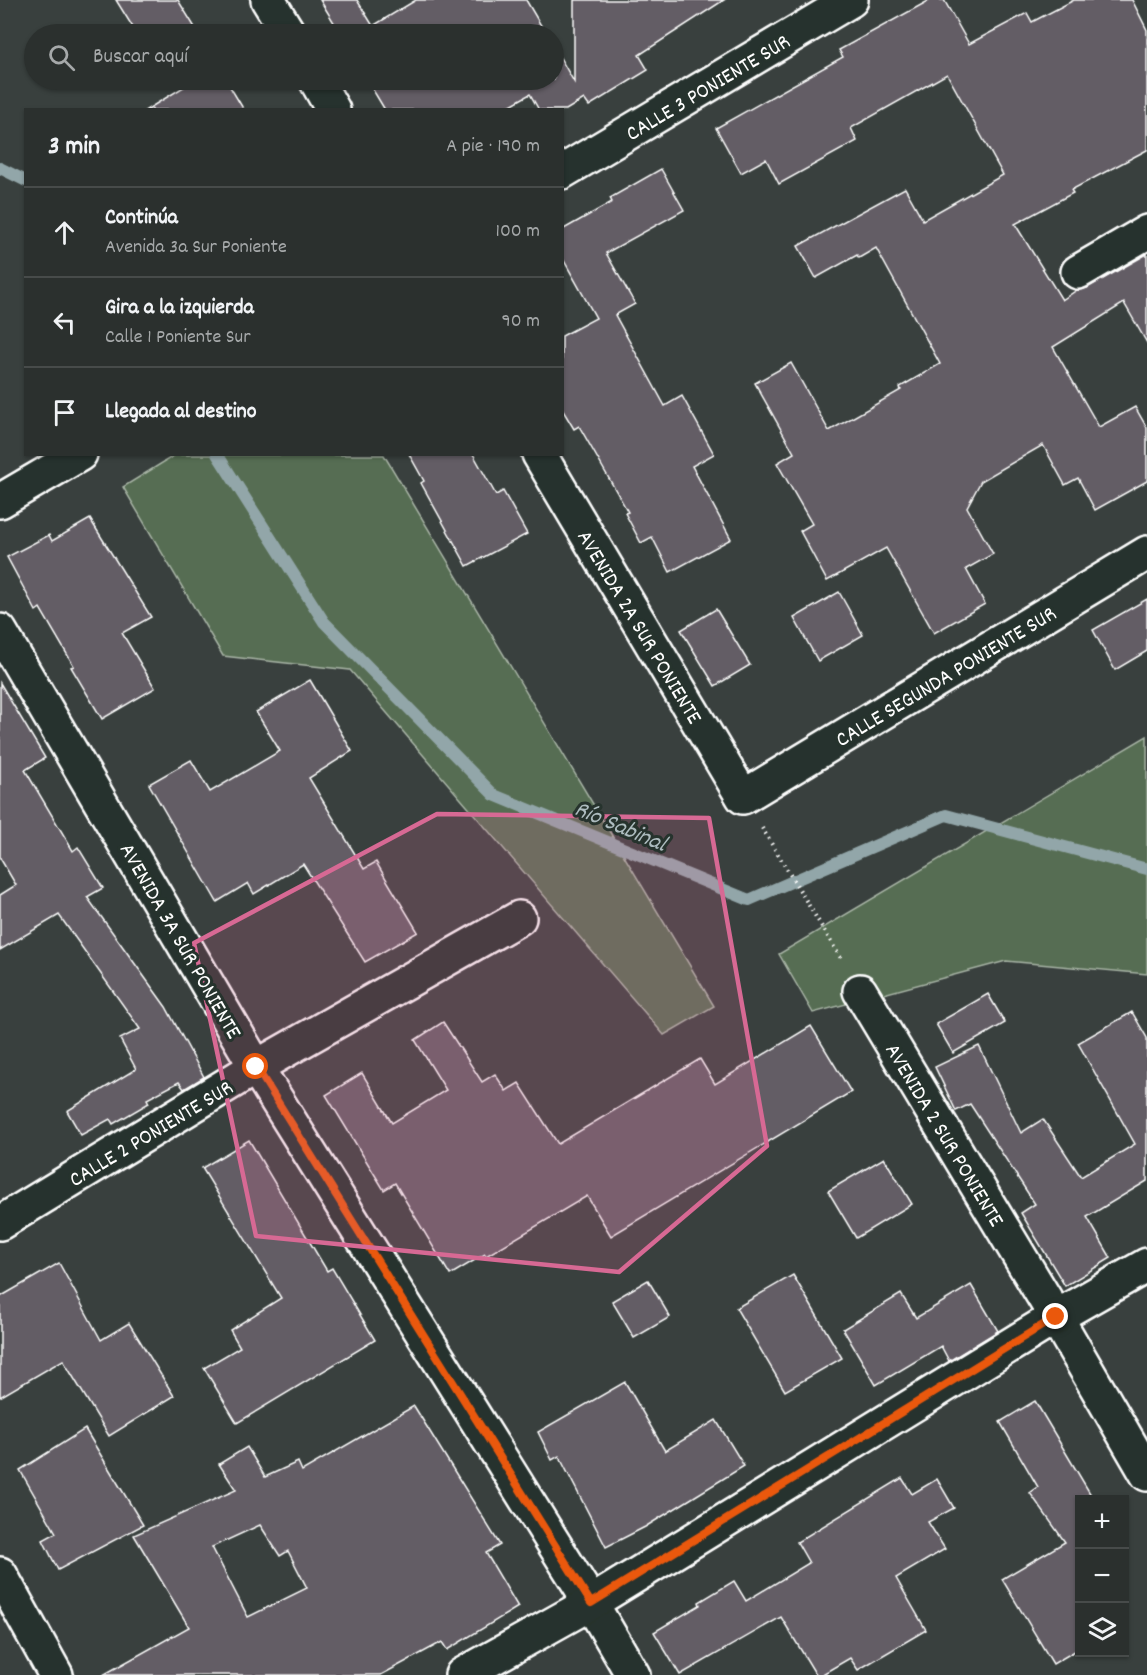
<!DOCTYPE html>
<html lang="es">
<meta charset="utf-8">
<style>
:root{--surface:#2b302e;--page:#373c3a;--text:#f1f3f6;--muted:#a6a9aa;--line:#474b4a}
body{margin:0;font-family:Dekko,sans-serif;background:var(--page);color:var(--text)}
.controls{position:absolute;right:18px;bottom:18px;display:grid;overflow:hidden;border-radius:0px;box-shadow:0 2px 4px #0004}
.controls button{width:54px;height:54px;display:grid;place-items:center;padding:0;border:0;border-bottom:2px solid var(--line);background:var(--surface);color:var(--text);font:30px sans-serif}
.stop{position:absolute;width:18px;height:18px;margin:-14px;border:4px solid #ea580c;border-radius:50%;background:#fff}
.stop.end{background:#ea580c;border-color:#fff;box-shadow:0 2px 6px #0008}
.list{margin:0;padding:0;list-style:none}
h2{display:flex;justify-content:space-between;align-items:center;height:78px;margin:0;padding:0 24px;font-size:26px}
h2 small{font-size:20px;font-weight:400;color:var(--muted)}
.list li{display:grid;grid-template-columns:39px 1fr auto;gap:18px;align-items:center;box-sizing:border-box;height:90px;padding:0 24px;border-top:2px solid var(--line)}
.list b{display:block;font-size:22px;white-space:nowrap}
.list p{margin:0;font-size:20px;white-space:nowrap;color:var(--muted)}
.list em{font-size:20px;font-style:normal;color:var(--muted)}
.icon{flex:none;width:33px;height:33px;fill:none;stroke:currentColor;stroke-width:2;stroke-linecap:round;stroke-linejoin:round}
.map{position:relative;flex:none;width:1147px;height:1675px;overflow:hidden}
.search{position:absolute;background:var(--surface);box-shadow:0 2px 4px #0004;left:24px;top:24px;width:540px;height:66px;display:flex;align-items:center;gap:15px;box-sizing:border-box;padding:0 21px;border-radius:33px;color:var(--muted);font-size:22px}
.panel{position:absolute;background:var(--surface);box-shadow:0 2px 4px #0004;left:24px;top:108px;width:540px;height:348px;border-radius:0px}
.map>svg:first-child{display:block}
.green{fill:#566d52;stroke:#aab6a8;stroke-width:1.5}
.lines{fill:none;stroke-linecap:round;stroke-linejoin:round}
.stream{stroke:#92a6a9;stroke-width:12}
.building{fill:#645d65;stroke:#fff;stroke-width:1.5;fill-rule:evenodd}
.minor-casing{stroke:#fff;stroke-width:38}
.path{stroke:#fff;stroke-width:4;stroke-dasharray:1.5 4.5;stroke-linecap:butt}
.minor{stroke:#26332d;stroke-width:33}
.route{stroke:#ea580c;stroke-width:8}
.marked{fill:#d76994;fill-opacity:0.2;stroke:#d76994;stroke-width:4.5;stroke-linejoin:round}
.labels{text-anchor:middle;stroke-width:6;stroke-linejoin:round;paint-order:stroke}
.street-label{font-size:22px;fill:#fff;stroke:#26332d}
.water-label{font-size:24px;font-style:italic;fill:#adbcbf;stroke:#26332d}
</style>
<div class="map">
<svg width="1147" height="1675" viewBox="0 0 1147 1675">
<rect width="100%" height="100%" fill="#39403e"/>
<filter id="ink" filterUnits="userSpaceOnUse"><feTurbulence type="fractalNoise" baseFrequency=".0167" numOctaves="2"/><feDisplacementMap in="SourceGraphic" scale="12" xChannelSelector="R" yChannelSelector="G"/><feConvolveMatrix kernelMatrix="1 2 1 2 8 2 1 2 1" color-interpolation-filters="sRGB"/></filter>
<g filter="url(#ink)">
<!-- green -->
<g class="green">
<path d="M175,455H384L714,1006L664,1035L350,670L223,656L123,487Z"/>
<path d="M1147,736V974L1006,961L813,1013L779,954Z"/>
</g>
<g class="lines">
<!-- stream -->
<g class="stream">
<path d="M0,168L26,181"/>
<path d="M217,454L324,622L494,795L749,900L946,815L1147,869"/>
</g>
</g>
<!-- building -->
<g class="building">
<path d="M116,0H178L199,34H137Z"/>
<path d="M320,0H357L373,26L416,0H526L546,34H341Z"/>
<path d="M574,0H724L639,55L648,70L589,106L584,99L566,110H539L530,94L502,110H385L367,80H554V47L574,82Z"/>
<path d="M930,0H944L969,44L1027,13L1032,22L1074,0H1132L1147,30V150L1071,190L1073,193L1015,224L1062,300L1077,290L1087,288L1147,254V343L1124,303L1053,347L1099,427L1135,407L1147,428V481L1095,510L1078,478L1065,485L1043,445L981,481L967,507L993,554L966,569L985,604L934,633L886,548L827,581L800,531L812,524L777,463L794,453L755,383L791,363L829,431L901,390L900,387L940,364L876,248L859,258L857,255L816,278L798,246L905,188L923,220L1003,175L947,74L851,128L857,141L779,184L766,159L741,173L716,128L843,57L839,50Z"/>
<path d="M195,80H226L244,110H146Z"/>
<path d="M661,169L684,210L606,253L635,304L615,315L665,406L682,396L714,454L692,466L731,539L670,572L652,537L641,543L625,513L628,512L579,426L574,429L562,409V336L596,318L562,257V230L612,202L610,198Z"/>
<path d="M409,454H473L496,495L503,491L527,534L467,566L421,483L424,481Z"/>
<path d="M90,519L151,617L122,633L155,688L102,719L71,667L74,666L40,608L36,611L7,557L49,535L52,541Z"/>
<path d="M839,592L863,635L818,661L794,618Z"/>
<path d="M1147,599V651L1115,670L1093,630Z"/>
<path d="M716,609L750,665L715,686L681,630Z"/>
<path d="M310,680L352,751L309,778L364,869L376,862L418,932L365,962L303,864L254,894L248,883L217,902L149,784L191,760L210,792L280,751L256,712Z"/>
<path d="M0,683L45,758L25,770L73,851L78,847L103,888L87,897L166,1007L204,1077L184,1089L179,1082L147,1099L149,1103L113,1124L110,1119L81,1135L67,1111L136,1069L120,1039L140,1029L59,915L0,950V895L16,885L0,858Z"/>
<path d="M988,994L1005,1023L953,1053L936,1024Z"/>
<path d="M1132,1012L1147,1038V1181L1087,1217L1111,1258L1065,1286L1021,1213L1035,1204L970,1104L956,1111L935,1067L979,1046L1021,1133L1043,1119L1081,1177L1135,1144L1078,1043Z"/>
<path d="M443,1022L482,1082L495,1074L506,1091L519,1083L558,1144L700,1059L715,1084L811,1026L851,1092L611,1236L587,1196L486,1256L485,1254L450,1275L395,1183L384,1190L326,1095L362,1073L392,1123L446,1090L415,1040Z"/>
<path d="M249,1140L327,1271L332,1268L375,1340L237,1423L204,1368L240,1347L230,1330L281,1298L202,1168Z"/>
<path d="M884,1158L912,1204L856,1238L828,1191Z"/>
<path d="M59,1263L101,1340L129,1323L174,1396L109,1436L63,1360L0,1397V1297Z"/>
<path d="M793,1275L842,1358L785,1391L736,1308Z"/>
<path d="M648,1280L670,1317L634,1338L612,1301Z"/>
<path d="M971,1285L998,1331L949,1361L941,1346L876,1385L843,1329L901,1294L916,1318Z"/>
<path d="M625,1382L665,1451L716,1420L744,1466L645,1527L606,1547L559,1456L552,1460L538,1432Z"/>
<path d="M1035,1401L1094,1500H1080V1648L1053,1664L1002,1579L1065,1542L1030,1493L1038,1487L1000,1422Z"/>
<path d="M414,1406L500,1545L486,1553L518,1607L447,1650L442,1642L381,1675H103L189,1627L134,1535L236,1490L219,1464L247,1447L265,1477L298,1462L302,1471ZM260,1525L280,1556L288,1551L307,1588L248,1617L212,1547Z"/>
<path d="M85,1429L143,1525L58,1570L43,1540L56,1533L20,1470Z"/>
<path d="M902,1478L912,1494L937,1479L954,1508L928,1522L945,1549L896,1578L926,1630L858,1670L850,1658L821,1675H816L781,1617L680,1675L654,1632L700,1605L699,1602L734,1581L746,1601L809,1563L797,1542Z"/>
</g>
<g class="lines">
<defs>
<g id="minor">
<path d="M268,0L289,34"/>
<path d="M316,80L333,110"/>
<path d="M562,172L851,0"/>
<path d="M1078,272L1147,232"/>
<path d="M539,454L743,797L1147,553"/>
<path d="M0,501L80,454"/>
<path d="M0,631L256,1067L591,1603L633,1675"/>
<path d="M860,991L1056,1317L1147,1474"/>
<path d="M0,1223L256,1067L519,918"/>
<path d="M0,1574L56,1675"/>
<path d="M462,1675L591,1603L1056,1317L1147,1265"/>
</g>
</defs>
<!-- minor casing -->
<use href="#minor" class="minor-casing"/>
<!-- path -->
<path class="path" d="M762,828L842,960"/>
<!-- minor -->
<use href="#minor" class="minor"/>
</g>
</g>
<g class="lines" filter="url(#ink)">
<!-- route -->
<path class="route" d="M256,1067L591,1603L1056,1317"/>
</g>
<!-- marked area -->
<path class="marked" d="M437,814L709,818L767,1146L619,1272L256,1236L194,943Z"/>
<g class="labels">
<!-- street labels -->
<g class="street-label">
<text transform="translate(707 86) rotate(-31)" y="8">CALLE 3 PONIENTE SUR</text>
<text transform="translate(641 626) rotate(59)" y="8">AVENIDA 2A SUR PONIENTE</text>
<text transform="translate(945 675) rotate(-31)" y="8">CALLE SEGUNDA PONIENTE SUR</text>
<text transform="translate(182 940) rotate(60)" y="8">AVENIDA 3A SUR PONIENTE</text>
<text transform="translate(150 1132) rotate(-31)" y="8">CALLE 2 PONIENTE SUR</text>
<text transform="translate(946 1134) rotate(59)" y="8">AVENIDA 2 SUR PONIENTE</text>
</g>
<!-- water labels -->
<g class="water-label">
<text transform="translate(621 825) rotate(23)" y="8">Río Sabinal</text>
</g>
</g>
</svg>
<div class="controls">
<button>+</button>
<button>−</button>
<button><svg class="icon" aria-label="layers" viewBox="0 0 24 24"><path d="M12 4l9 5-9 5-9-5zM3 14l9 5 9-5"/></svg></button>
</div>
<div class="stop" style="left:256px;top:1067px"></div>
<div class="stop end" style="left:1056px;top:1317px"></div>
<div class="search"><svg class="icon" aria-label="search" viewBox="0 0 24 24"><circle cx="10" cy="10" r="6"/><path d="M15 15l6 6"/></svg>Buscar aquí</div>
<section class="panel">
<h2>3 min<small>A pie · 190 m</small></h2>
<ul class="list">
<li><svg class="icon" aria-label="ahead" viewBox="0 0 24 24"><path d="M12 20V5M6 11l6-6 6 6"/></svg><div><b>Continúa</b><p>Avenida 3a Sur Poniente</p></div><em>100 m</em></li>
<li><svg class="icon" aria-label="left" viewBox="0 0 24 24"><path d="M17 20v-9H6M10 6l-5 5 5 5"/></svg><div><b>Gira a la izquierda</b><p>Calle 1 Poniente Sur</p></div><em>90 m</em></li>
<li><svg class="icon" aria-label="arrive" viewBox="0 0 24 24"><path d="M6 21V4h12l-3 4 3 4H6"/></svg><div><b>Llegada al destino</b></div></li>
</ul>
</section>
</div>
